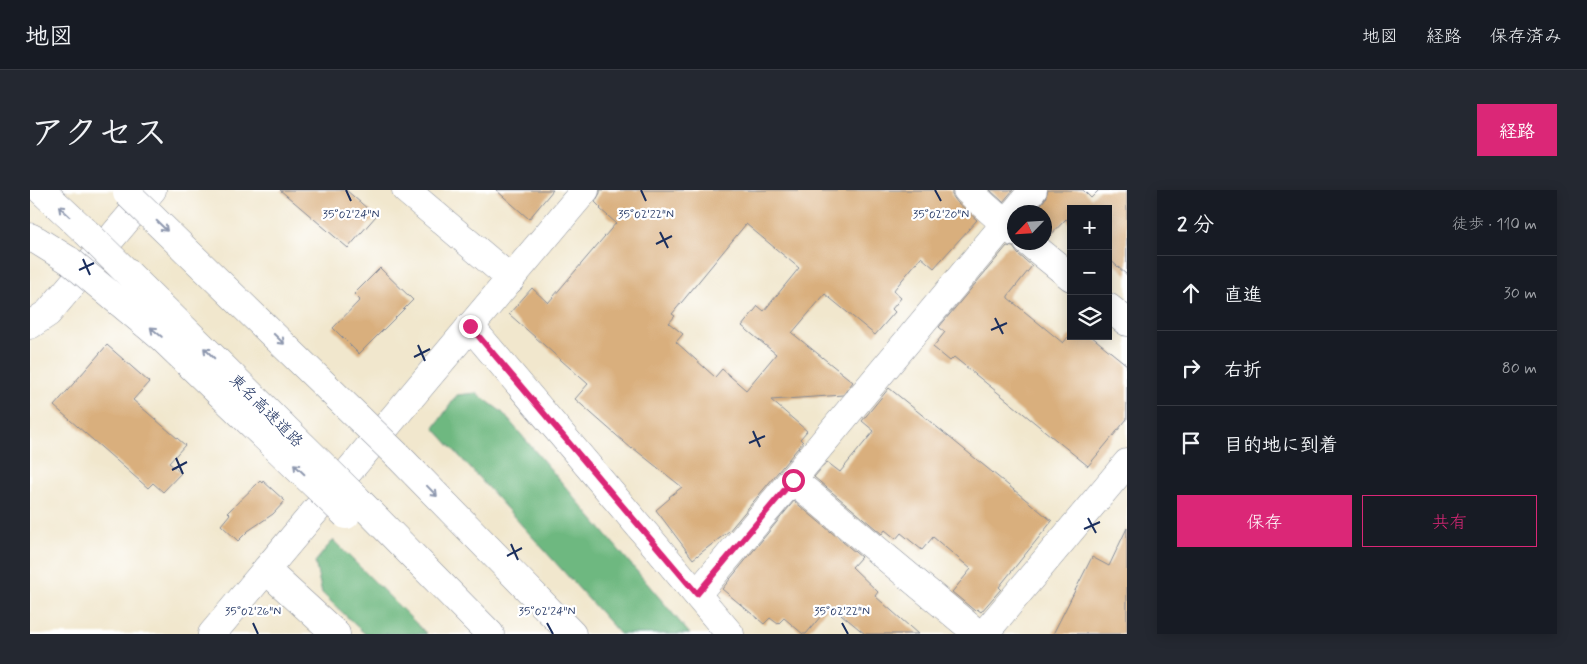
<!DOCTYPE html>
<html lang="ja">
<meta charset="utf-8">
<style>
:root{--surface:#171b24;--page:#242831;--text:#f1f3f6;--muted:#9ea1a6;--line:#363941;--accent:#db2777}
body{margin:0;font-family:Mynerve,"Klee One",sans-serif;background:var(--page);color:var(--text)}
.controls{position:absolute;right:15px;top:15px;display:grid;overflow:hidden;border-radius:0px;box-shadow:0 2px 12px #0003}
.controls button{width:45px;height:45px;display:grid;place-items:center;padding:0;border:0;border-bottom:1px solid var(--line);background:var(--surface);color:var(--text);font:25px sans-serif}
.compass{position:absolute;left:977px;top:15px;width:45px;height:45px;border-radius:50%;background:var(--surface);box-shadow:0 2px 12px #0003;rotate:245deg}
.stop{position:absolute;width:15px;height:15px;margin:-11px;border:4px solid #db2777;border-radius:50%;background:#fff}
.stop.end{background:#db2777;border-color:#fff;box-shadow:0 1px 5px #0008}
.list{margin:0;padding:0;list-style:none}
h2{display:flex;justify-content:space-between;align-items:center;height:65px;margin:0;padding:0 20px;font-size:21px}
h2 small{font-size:16px;font-weight:400;color:var(--muted)}
.list li{display:grid;grid-template-columns:32px 1fr auto;gap:15px;align-items:center;box-sizing:border-box;height:75px;padding:0 20px;border-top:1px solid var(--line)}
.list b{display:block;font-size:19px;white-space:nowrap}
.list em{font-size:16px;font-style:normal;color:var(--muted)}
.actions{display:flex;gap:10px;padding:15px 20px}
.actions a{flex:1;padding:11px 0;border:1px solid var(--accent);border-radius:0px;text-align:center;font-size:18px;color:var(--accent)}
.actions .main{background:var(--accent);color:#fff}
.icon{flex:none;width:28px;height:28px;fill:none;stroke:currentColor;stroke-width:2;stroke-linecap:round;stroke-linejoin:round}
.map{position:relative;flex:none;width:1097px;height:444px;overflow:hidden;border-radius:0px}
header{display:flex;align-items:center;gap:30px;box-sizing:border-box;height:70px;padding:0 25px;background:var(--surface);border-bottom:1px solid var(--line)}
header strong{font-size:24px}
nav{display:flex;gap:28px;margin-inline-start:auto;font-size:18px}
.intro{display:flex;align-items:center;justify-content:space-between;box-sizing:border-box;height:120px;padding:0 30px}
h1{margin:0;font-size:35px}
.button{padding:12px 22px;border-radius:0px;background:var(--accent);color:#fff;font-size:18px;font-weight:700}
main{display:flex;gap:30px;padding:0 30px}
aside{flex:1;background:var(--surface);border-radius:0px;box-shadow:0 2px 12px #0003}
.map>svg:first-child{display:block}
.forest{fill:#6eb880;stroke:#44746f}
.building{fill:#d9af7d;fill-rule:evenodd}
.lines{fill:none;stroke-linecap:round;stroke-linejoin:round}
.minor-casing{stroke:#868b96;stroke-width:29}
.tertiary-casing{stroke:#868b96;stroke-width:29}
.motorway-casing{stroke:#868b96;stroke-width:29}
.minor{stroke:#fff;stroke-width:28}
.tertiary{stroke:#fff;stroke-width:28}
.motorway{stroke:#fff;stroke-width:28}
.motorway-bridge-casing{stroke:#868b96;stroke-width:29;stroke-linecap:butt}
.motorway-bridge{stroke:#fff;stroke-width:28}
.oneway{stroke:#8d97ae}
.route{stroke:#db2777;stroke-width:6}
.ticks{fill:none;stroke:#1b2f5e;stroke-width:2}
.labels{text-anchor:middle;stroke-width:4.5;stroke-linejoin:round;paint-order:stroke}
.street-label{font-size:16px;fill:#1b2f5e;stroke:#fff}
.ticks-label{font-size:12px;text-anchor:middle;fill:#1b2f5e;stroke:#fff;stroke-width:4.5;stroke-linejoin:round;paint-order:stroke}
</style>
<header>
<strong>地図</strong>
<nav><a>地図</a><a>経路</a><a>保存済み</a></nav>
</header>
<div class="intro"><h1>アクセス</h1><a class="button">経路</a></div>
<main>
<div class="map">
<svg width="1097" height="444" viewBox="0 0 1097 444">
<rect width="100%" height="100%" fill="#fff"/>
<filter id="ink" filterUnits="userSpaceOnUse"><feTurbulence type="fractalNoise" baseFrequency=".02" numOctaves="2"/><feDisplacementMap in="SourceGraphic" scale="10" xChannelSelector="R" yChannelSelector="G"/><feConvolveMatrix kernelMatrix="1 2 1 2 8 2 1 2 1" color-interpolation-filters="sRGB"/></filter>
<filter id="wash" filterUnits="userSpaceOnUse"><feTurbulence type="fractalNoise" baseFrequency=".0096" numOctaves="4" result="noise"/><feDisplacementMap in="SourceGraphic" scale="20" xChannelSelector="R" yChannelSelector="G"/><feGaussianBlur stdDeviation="1.12" result="paint"/><feColorMatrix in="noise" values="0 0 0 0 0 0 0 0 0 0 0 0 0 0 0 0 0 1.4 0 .05"/><feComposite in="paint" operator="in"/></filter>
<g filter="url(#wash)">
<rect width="100%" height="100%" fill="#f1e7cd"/>
<!-- forest -->
<g class="forest">
<path d="M446,203L472,222L660,444H590L404,238L427,205Z"/>
<path d="M303,350L397,444H335L292,403L285,372Z"/>
</g>
<g id="blocks">
<!-- building -->
<g class="building">
<path d="M250,0H316L346,26L318,58Z"/>
<path d="M466,0H523L499,29Z"/>
<path d="M570,0H922V5L927,12L947,30L904,78L891,67L863,101L871,108L862,119L865,122L845,145L795,104L762,143L823,192L813,205L741,210L777,241L770,249L773,252L699,341L663,369L626,320L640,308L639,307L652,297L603,258L602,259L545,209L558,194L479,124L502,98L518,113L586,33L570,19L571,18L565,12L570,3ZM716,34L769,78L734,121L728,116L712,136L746,164L716,200L692,179L685,187L646,152L653,144L639,133L645,126L642,124Z"/>
<path d="M960,0H983L973,12Z"/>
<path d="M1018,0H1053L1061,8L1069,0H1097V85L1078,68V19H1041V34L1036,29L1018,48L1014,45V22H1005L1015,9Z"/>
<path d="M977,56L983,57L988,64L1002,76L978,106V108L1033,153L1039,146H1061L1097,175V229L1058,276L924,167L920,171L903,157L915,142L909,137Z"/>
<path d="M350,78L383,110L329,164L303,138L330,110L324,104Z"/>
<path d="M77,155L119,192L103,210L155,255L139,273L151,283L133,302L123,293L118,298L24,216Z"/>
<path d="M859,198L1022,331L969,397L971,399L951,422L947,419L945,421L922,402L941,379L903,347L892,360L871,343L866,349L855,340L852,344L784,287L797,272L810,282L844,241L832,231Z"/>
<path d="M230,291L232,293L233,291L255,311L243,324L218,341L208,351L191,335L200,324L198,322Z"/>
<path d="M764,311L831,367L822,377L848,402L845,406L888,444H835L800,415L776,444H773L754,428L748,434L740,428L734,434L692,399Z"/>
<path d="M1097,338V444H1023L1062,367L1079,376Z"/>
</g>
</g>
</g>
<g filter="url(#ink)">
<use href="#blocks" fill-opacity="0" stroke="#868b96" stroke-width="1"/>
<g class="lines">
<defs>
<g id="minor">
<path d="M376,0L481,89"/>
<path d="M937,0L984,42"/>
<path d="M985,22L1003,0"/>
<path d="M998,52L1041,87"/>
<path d="M1078,117L1097,132"/>
<path d="M0,135L18,123L122,0"/>
<path d="M440,136L700,444"/>
<path d="M763,290L948,444"/>
<path d="M236,380L306,444"/>
<path d="M667,404L984,23"/>
<path d="M954,444L1097,273"/>
</g>
<path id="tertiary" d="M182,444L555,0"/>
<g id="motorway">
<path d="M11,0L56,42"/>
<path d="M0,47L8,51L40,71"/>
<path d="M368,266L542,444"/>
<path d="M326,308L460,444"/>
</g>
</defs>
<!-- minor casing -->
<use href="#minor" class="minor-casing"/>
<!-- tertiary casing -->
<use href="#tertiary" class="tertiary-casing"/>
<!-- motorway casing -->
<use href="#motorway" class="motorway-casing"/>
<!-- minor -->
<use href="#minor" class="minor"/>
<!-- tertiary -->
<use href="#tertiary" class="tertiary"/>
<!-- motorway -->
<use href="#motorway" class="motorway"/>
<defs>
<g id="motorway-bridge">
<path d="M97,3L368,266"/>
<path d="M56,42L326,308"/>
<path d="M40,71L131,147L316,325"/>
</g>
</defs>
<!-- motorway-bridge casing -->
<use href="#motorway-bridge" class="motorway-bridge-casing"/>
<!-- motorway-bridge -->
<use href="#motorway-bridge" class="motorway-bridge"/>
</g>
<!-- one-way arrows -->
<defs><path id="oneway-shaft" d="M-6 0H5M1.5-3L5.5 0L1.5 3" fill="none" stroke-width="1.6" stroke-linecap="round" stroke-linejoin="round" transform="scale(1.25)"/></defs>
<g class="oneway">
<use href="#oneway-shaft" transform="translate(34 21) rotate(-137)"/>
<use href="#oneway-shaft" transform="translate(132 36) rotate(44)"/>
<use href="#oneway-shaft" transform="translate(126 142) rotate(-140)"/>
<use href="#oneway-shaft" transform="translate(249 149) rotate(44)"/>
<use href="#oneway-shaft" transform="translate(179 163) rotate(-135)"/>
<use href="#oneway-shaft" transform="translate(269 279) rotate(-136)"/>
<use href="#oneway-shaft" transform="translate(402 301) rotate(46)"/>
</g>
</g>
<g class="lines" filter="url(#ink)">
<!-- route -->
<path class="route" d="M440,136L667,404L763,290"/>
</g>
<!-- ticks -->
<path class="ticks" d="M316,0L321,11M611,0L616,11M905,0L911,11M630,42L638,58M626,54L642,46M53,69L60,85M49,80L64,73M965,128L973,144M961,140L977,133M388,155L395,171M384,167L400,159M723,241L730,257M719,253L735,246M146,268L153,284M142,280L157,272M1058,328L1066,343M1054,339L1070,332M481,354L488,370M477,366L492,358M223,433L228,444M517,433L523,444M812,433L818,444"/>
<g class="labels">
<!-- street labels -->
<g class="street-label">
<text transform="translate(237 220) rotate(45)" y="6">東名高速道路</text>
</g>
</g>
<g class="ticks-label">
<text x="321" y="28">35°02'24"N</text>
<text x="616" y="28">35°02'22"N</text>
<text x="911" y="28">35°02'20"N</text>
<text x="223" y="425">35°02'26"N</text>
<text x="517" y="425">35°02'24"N</text>
<text x="812" y="425">35°02'22"N</text>
</g>
</svg>
<div class="controls">
<button>+</button>
<button>−</button>
<button><svg class="icon" aria-label="layers" viewBox="0 0 24 24"><path d="M12 4l9 5-9 5-9-5zM3 14l9 5 9-5"/></svg></button>
</div>
<svg class="compass" viewBox="-18 -18 36 36"><path d="M0-13l5 13h-10z" fill="#e53935"/><path d="M0 13l5-13h-10z" fill="#9ea1a6"/></svg>
<div class="stop" style="left:763px;top:290px"></div>
<div class="stop end" style="left:440px;top:136px"></div>
</div>
<aside>
<h2>2 分<small>徒歩 · 110 m</small></h2>
<ul class="list">
<li><svg class="icon" aria-label="ahead" viewBox="0 0 24 24"><path d="M12 20V5M6 11l6-6 6 6"/></svg><div><b>直進</b></div><em>30 m</em></li>
<li><svg class="icon" aria-label="right" viewBox="0 0 24 24"><path d="M7 20v-9h11M14 6l5 5-5 5"/></svg><div><b>右折</b></div><em>80 m</em></li>
<li><svg class="icon" aria-label="arrive" viewBox="0 0 24 24"><path d="M6 21V4h12l-3 4 3 4H6"/></svg><div><b>目的地に到着</b></div></li>
</ul>
<div class="actions"><a class="main">保存</a><a>共有</a></div>
</aside>
</main>
